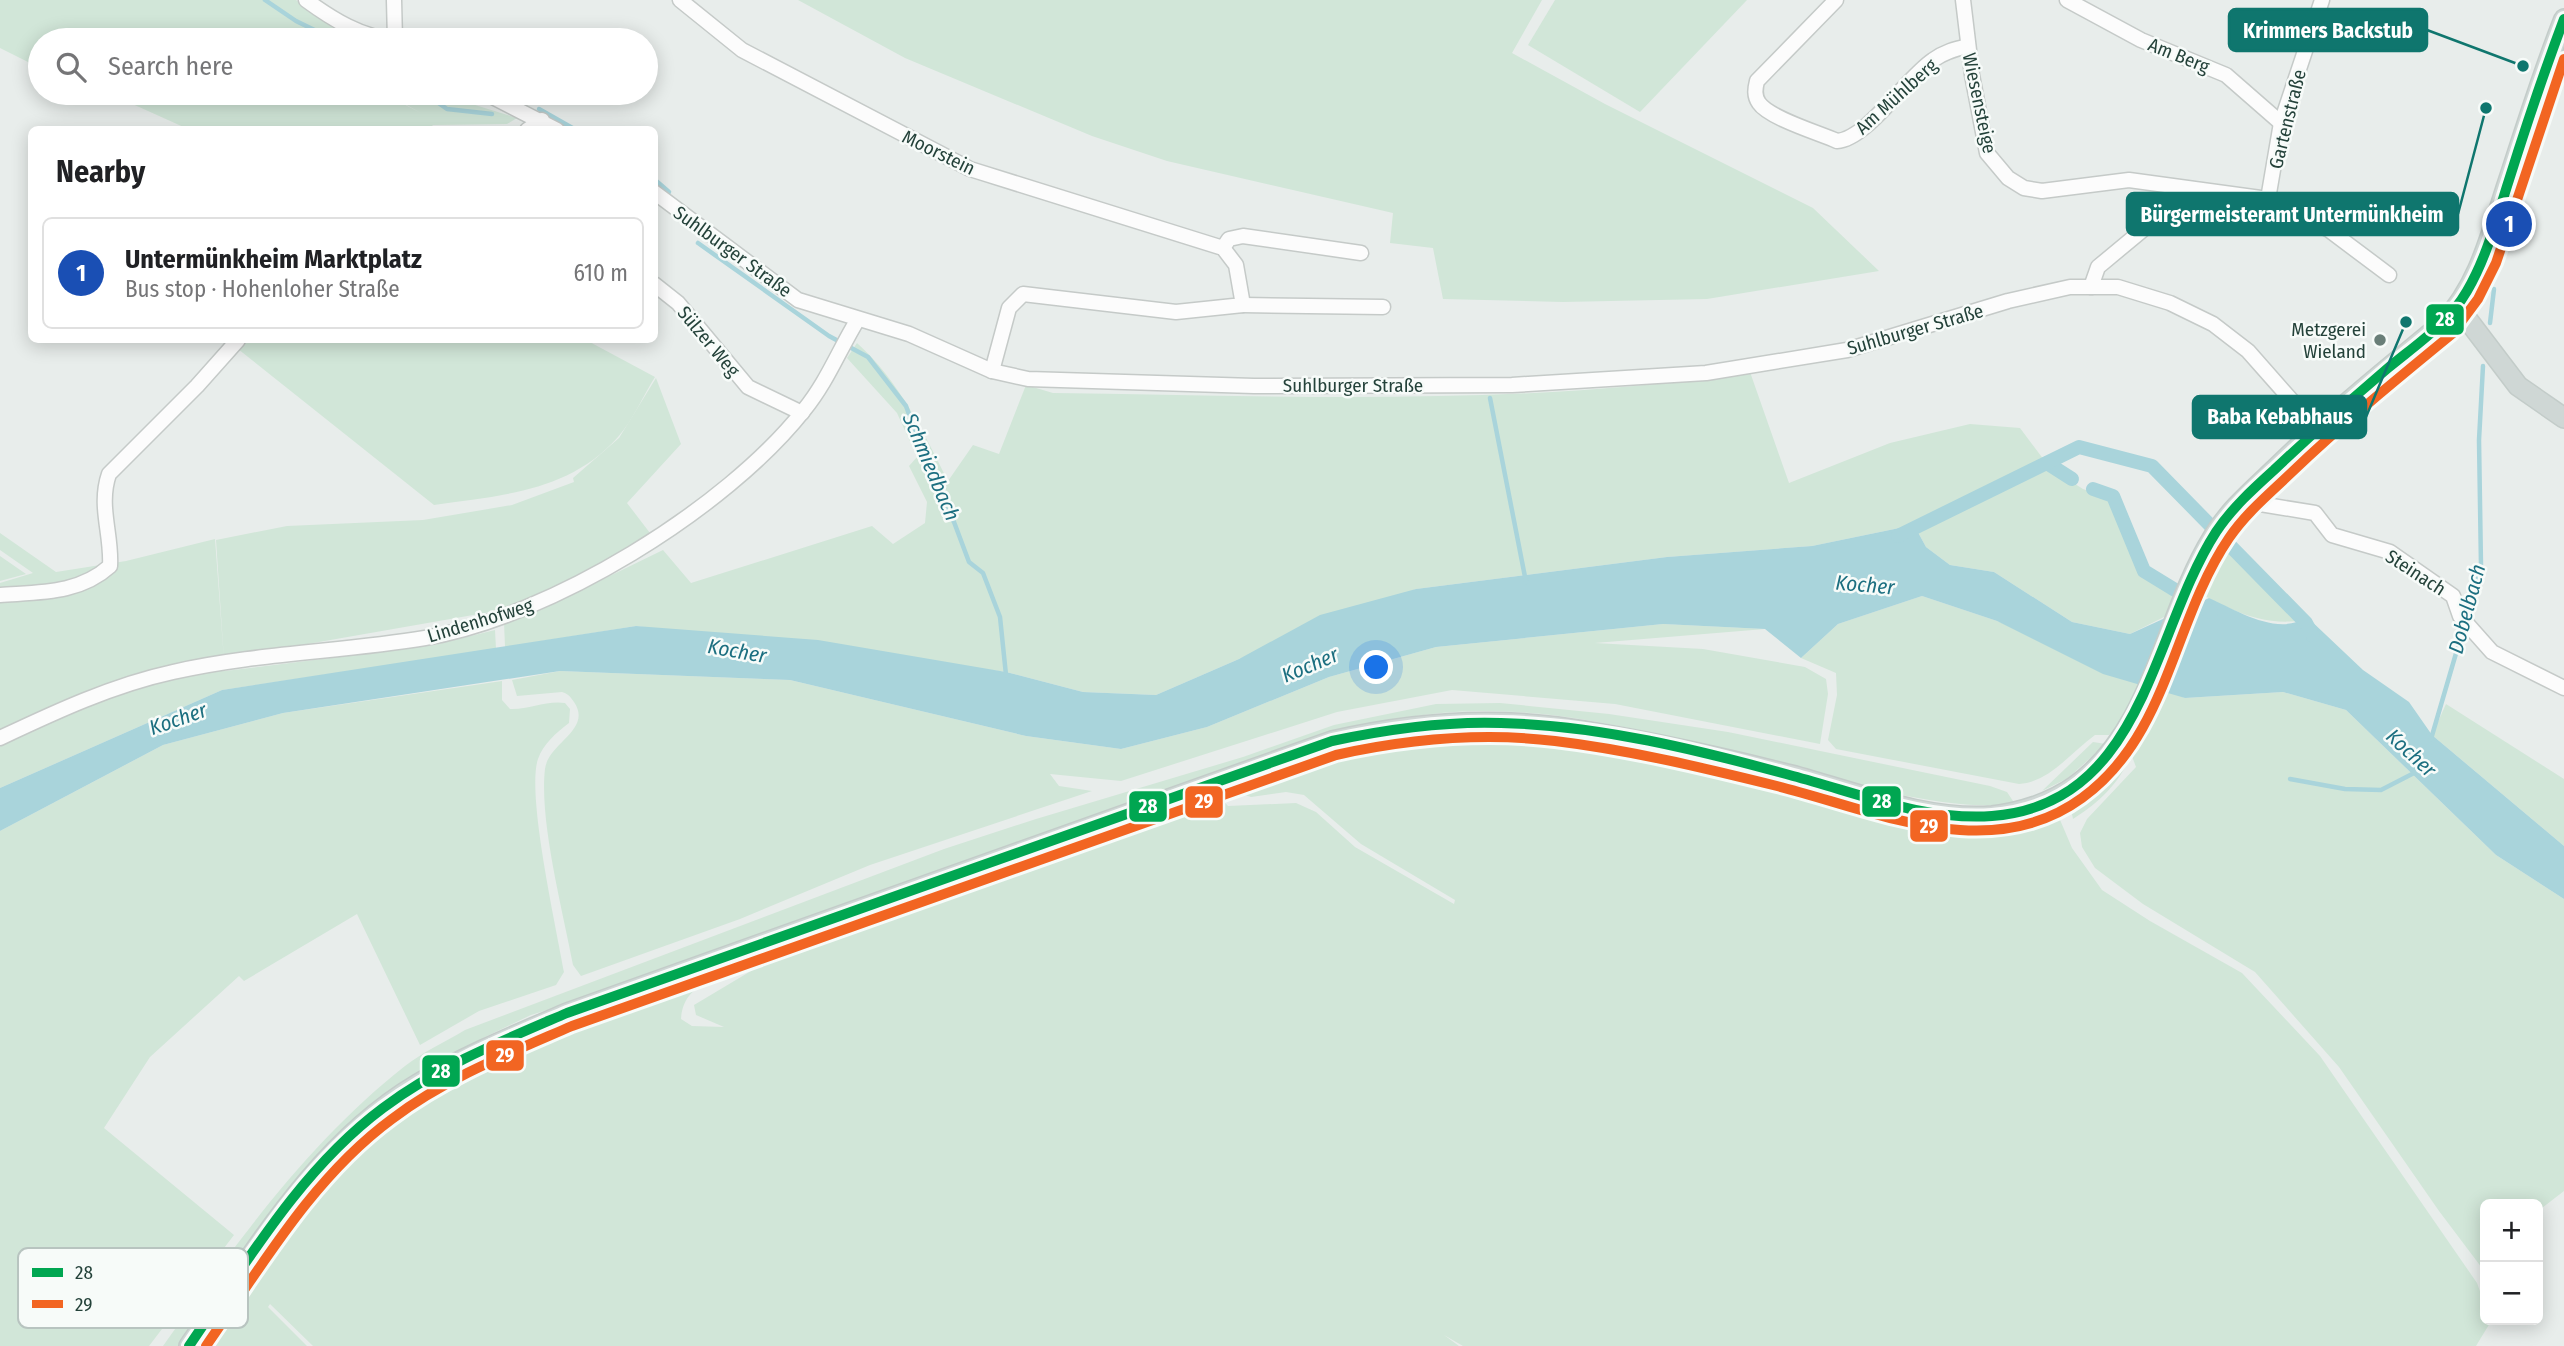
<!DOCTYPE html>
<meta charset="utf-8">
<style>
:root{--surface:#fff;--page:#f2f2f2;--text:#202124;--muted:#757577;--line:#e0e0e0;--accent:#7c3aed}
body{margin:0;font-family:"Fira Sans Condensed",sans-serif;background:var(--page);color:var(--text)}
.controls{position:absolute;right:21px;bottom:21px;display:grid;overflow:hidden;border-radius:10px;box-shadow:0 4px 18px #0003}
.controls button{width:63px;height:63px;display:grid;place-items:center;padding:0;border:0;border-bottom:2px solid var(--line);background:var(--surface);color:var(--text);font:35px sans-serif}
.you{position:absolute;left:1377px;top:668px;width:24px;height:24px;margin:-18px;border:5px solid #fff;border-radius:50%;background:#1a73e8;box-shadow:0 0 0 10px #1a73e833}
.badge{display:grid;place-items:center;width:46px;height:46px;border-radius:50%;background:var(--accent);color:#fff;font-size:23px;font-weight:700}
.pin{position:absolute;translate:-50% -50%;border:4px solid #fff;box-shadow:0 2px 7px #0006}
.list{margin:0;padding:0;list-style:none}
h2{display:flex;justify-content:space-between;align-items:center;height:91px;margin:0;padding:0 28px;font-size:30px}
h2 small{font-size:23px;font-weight:400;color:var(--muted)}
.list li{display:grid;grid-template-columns:46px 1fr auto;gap:21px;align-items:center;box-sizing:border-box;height:112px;margin:0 14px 14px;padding:0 14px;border:2px solid var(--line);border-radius:10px}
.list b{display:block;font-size:26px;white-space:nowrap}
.list p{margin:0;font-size:23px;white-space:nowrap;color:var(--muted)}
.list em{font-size:23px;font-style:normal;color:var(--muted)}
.icon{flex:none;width:38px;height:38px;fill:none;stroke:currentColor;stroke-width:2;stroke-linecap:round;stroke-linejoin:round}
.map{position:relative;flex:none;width:2564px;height:1346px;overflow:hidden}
.search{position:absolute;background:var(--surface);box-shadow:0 4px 18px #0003;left:28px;top:28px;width:630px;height:77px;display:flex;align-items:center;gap:18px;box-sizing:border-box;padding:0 24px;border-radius:38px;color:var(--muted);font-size:26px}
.panel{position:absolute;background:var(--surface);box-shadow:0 4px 18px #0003;left:28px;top:126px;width:630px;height:217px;border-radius:10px}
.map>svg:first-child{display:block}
.green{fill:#d1e6d8}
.water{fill:#a9d4db}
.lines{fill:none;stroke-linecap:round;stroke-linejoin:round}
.stream{stroke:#a9d4db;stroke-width:4.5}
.canal{stroke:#a9d4db;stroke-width:14}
.minor-casing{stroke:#c5cac8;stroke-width:17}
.major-casing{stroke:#c3ccc9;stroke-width:22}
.minor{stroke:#fcfcfc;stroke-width:14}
.major{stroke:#cfd7d5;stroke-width:19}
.bus-1-casing{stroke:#f7fbf9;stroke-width:16}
.bus-2-casing{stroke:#f7fbf9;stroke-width:16}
.bus-1{stroke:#00a651;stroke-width:10}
.bus-2{stroke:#f26522;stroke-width:10}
.poi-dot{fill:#697e78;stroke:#f7fbf9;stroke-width:2.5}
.labels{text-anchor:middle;stroke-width:5;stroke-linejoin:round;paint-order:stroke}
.street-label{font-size:19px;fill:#24423a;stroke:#f7fbf9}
.poi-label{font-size:19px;fill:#24423a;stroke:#f7fbf9;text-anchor:end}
.water-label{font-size:21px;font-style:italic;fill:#1c6f80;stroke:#f7fbf9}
.key{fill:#f7fbf9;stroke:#b8c4c0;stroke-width:2}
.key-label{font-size:19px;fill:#24423a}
.leader{fill:none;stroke:#0f766e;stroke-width:2.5}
.callout-dot{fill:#0f766e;stroke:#f7fbf9;stroke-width:2.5}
.callout{fill:#0f766e;stroke:#0f766e;stroke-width:2.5}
.callout-label{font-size:21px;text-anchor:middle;font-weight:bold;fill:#fff}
.line-badge{stroke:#f7fbf9;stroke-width:2.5}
.badge-label{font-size:19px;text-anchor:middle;font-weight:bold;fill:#fff}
</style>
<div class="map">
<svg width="2564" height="1346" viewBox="0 0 2564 1346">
<rect width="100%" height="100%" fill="#e8edeb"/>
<!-- green -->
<g class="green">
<path d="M0,0H296L349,40H40V68L0,48Z"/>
<path d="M798,0H1542L1512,53L1605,104L1813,208L1879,271L1707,299L1563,302L1443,299L1433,248L1390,243L1393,213L1167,161L1092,136L905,58Z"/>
<path d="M1555,0H1747L1640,112L1528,45Z"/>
<path d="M108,93H382L421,113L385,93H436L517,118L507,124L433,125L428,130L188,129Z"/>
<path d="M246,340H586L655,377C643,396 633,420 618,437C569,492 502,495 434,505L238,349Z"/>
<path d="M857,343C899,381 923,431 948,481L973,445L999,454L1026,385L1053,393C1286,396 1520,407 1750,372L1789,483L1890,443L1970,424L2020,428L2044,460V471L2048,467L2083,489L2111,498L2143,575L2192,603L2130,634L2072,622L1994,572L1950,565L1926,547L1914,525L1812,546L1667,557L1416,589L1239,659L1156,695L1083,692L1006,672L636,626L505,647L504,622L540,610L663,550L691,583L872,526L893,544L925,523L927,502L909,466L917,457L897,413L847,358Z"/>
<path d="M656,378L681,444L627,503L650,533L570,585L496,611L262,652L223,664L225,671L434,645L495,630L496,649L222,690L0,788V583L33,573L0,550V533L56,572L126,561L215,539L224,660L216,540L287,526L423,520L512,505L574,482L573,478L619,438Z"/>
<path d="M2209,525L2271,593L2305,620C2257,628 2222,605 2181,583L2195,548Z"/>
<path d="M0,556L26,574L0,581Z"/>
<path d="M1922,596L1997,621L2185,698L2283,692L2346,710L2496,855L2564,899V1191L2538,1211V1204H2485V1272L2439,1211L2339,1067L2255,972L2143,904L2095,868L2082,847L2080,833L2087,819L2136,767L2127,743L2113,731L2109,735H2095C2071,752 2050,782 2019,784L1836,749L1828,740L1837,695L1836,673L1801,658L1838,624Z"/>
<path d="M1663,624L1765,629L1595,643L1703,649L1805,667L1826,679L1828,694L1820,744L1615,704L1452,690L1337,712L1121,781L1050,774L1059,786L1092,791L870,865L740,919L581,976L573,965C563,911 539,821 545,769C548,743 593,730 574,702C570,696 568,694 562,692L517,696L512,680L560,671L790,680L1026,736L1121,749L1207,727L1329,677L1436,647Z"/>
<path d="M502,681V700L510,709C528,710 547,700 565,703L570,709L569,723C556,733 543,744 538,759C526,794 557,930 564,972L556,985L479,1011L420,1045L357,914L244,981L239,976L150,1057L104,1128L234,1235L149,1346H0V831L163,745L283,713Z"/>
<path d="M1500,703L1609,714L1728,732L1990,786L2007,792L2015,804C1950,812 1858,785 1795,769C1693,744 1587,710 1481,711C1431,711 1382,721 1333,731L586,998L531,1015L485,1037L405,1086L236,1261L179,1346H163C234,1246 308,1142 405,1066C423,1052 445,1042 465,1030L944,849L1036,819L1243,757L1334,725L1436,704Z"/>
<path d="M2446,704L2564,779V846L2432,735Z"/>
<path d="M1499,733C1619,744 1735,778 1853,803C1893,811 1955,830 1994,828C2014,826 2036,816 2055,808L2072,848L2102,890L2150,921L2242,973L2320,1056L2477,1283L2485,1305V1320L2490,1323L2476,1346H1463L1444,1335L1459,1346H313L270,1304L268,1307L307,1346H202L277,1240L335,1170L433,1090L503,1051L567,1024L757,957C731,985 685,973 681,1019L692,1026L724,1027L696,1015L694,1005L761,965L769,954L819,937L828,938L903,912L921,898L1215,792L1228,806L1296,803L1316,812L1355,847L1454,904L1455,900L1361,844L1304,795L1286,792L1251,797L1227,789C1322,750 1396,734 1499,733Z"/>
<path d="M2093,742L2106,744L2068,778L2042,791Z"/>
<path d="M2120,756H2124L2127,763C2116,787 2095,805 2073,819L2070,804L2095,784Z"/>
</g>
<!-- water -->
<path class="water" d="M1914,525L1926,547L1950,565L1994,572L2072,622L2130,634L2209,598C2236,610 2278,637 2307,617L2363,670L2409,702L2432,735L2564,846V899L2496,855L2346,710L2283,692L2185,698L2103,674L1997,621L1922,596L1838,624L1801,658L1765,629L1663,624L1436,647L1329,677L1207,727L1121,749L1026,736L790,680L560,671L283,713L163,745L0,831V788L222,690L636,626L818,640L1006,672L1083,692L1156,695L1239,659L1320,615L1416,589L1667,557L1812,546Z"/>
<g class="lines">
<!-- stream -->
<g class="stream">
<path d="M265,0L296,21L335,40"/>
<path d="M424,93L447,109L492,114"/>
<path d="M539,109L576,130"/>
<path d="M654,179L669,192"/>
<path d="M698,243L829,336L868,357L906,406L940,500L954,522L969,562L983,573L1000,617L1006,675"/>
<path d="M2490,323L2494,289"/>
<path d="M1490,398L1526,582"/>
<path d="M2466,618L2481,566L2479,440L2483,366"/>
<path d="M2431,739L2464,626"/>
<path d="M2290,779L2345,789L2381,790L2416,772"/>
</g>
<!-- canal -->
<g class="canal">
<path d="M2047,463L2072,479"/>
<path d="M2093,489L2113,496L2144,571L2211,612"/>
<path d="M1898,536L2079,447L2152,466L2306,623L2313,636"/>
</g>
<defs>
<g id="minor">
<path d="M306,0C332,19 362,38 395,40"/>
<path d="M394,0L395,40"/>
<path d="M680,0L742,50L970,169L1223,248L1236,265L1243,305L1176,312L1023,294L1009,308L992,371"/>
<path d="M1836,0L1757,81C1755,89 1754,96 1759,103C1769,118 1819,133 1837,141C1867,139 1906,78 1933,60C1944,52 1955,49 1968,46"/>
<path d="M1963,0L1972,75L1987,153L2008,178L2024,188L2042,191L2129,180L2268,199L2329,230L2389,275"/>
<path d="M2067,0L2141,40L2226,75L2281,123"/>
<path d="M485,93L557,130"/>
<path d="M515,107L521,93"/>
<path d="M527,130L542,120"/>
<path d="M654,192L798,300L909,334L992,371L1028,379L1254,386L1512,385L1706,373L1847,350L2008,301L2070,287H2118L2170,303L2213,324L2248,351L2316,428"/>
<path d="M2268,199L2281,123L2322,0"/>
<path d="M1223,248L1229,239L1243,236L1361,253"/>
<path d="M654,284L678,303L748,387L802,413"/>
<path d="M2091,287L2098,267L2192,189"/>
<path d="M1243,305L1383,307"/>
<path d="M2242,501L2315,513L2332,535L2390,552L2453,596L2460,616L2492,652L2564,688"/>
<path d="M0,595C40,592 79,594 110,566C112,534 98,506 109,474L197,386L238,340"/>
<path d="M0,738C55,712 113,685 173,672C256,653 341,652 425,638C550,617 726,509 804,410C827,382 839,350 858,319"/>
</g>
<g id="major">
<path d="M2458,307L2518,386L2564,418"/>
<path d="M189,1346C255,1252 317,1144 418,1084C465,1056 516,1035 567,1013L1332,741C1406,724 1481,717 1557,727C1635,738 1715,756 1791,775C1855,792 1925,821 1992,816C2020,813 2051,803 2075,786C2155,729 2164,616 2213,537C2229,510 2254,489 2277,467C2329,416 2386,370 2443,323C2480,284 2491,233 2508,182C2526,127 2543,72 2564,19"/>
</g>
</defs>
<!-- minor casing -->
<use href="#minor" class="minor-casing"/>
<!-- major casing -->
<use href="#major" class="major-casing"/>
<!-- minor -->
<use href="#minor" class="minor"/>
<!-- major -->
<use href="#major" class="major"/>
<defs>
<path id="bus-1" d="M189,1346C246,1263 301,1169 383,1108C439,1066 504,1040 567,1013L1332,741C1388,729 1444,721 1501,723C1598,725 1699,750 1793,776C1858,793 1924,821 1992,816C2145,804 2151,633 2216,532C2232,508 2253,489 2274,470C2311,435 2349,401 2388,368C2417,344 2448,324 2467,291C2487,257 2497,217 2509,180C2526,126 2544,72 2564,19"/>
<path id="bus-2" d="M206,1346C261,1267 313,1177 392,1119C446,1078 510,1053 572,1026L1336,755C1408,739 1481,732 1555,741C1630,750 1704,768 1777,786C1874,810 1989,866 2082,798C2169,735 2172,622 2229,538C2246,513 2269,494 2291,473C2342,424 2397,379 2452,334L2478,299L2496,263L2564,59"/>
</defs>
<!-- bus-1 casing -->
<use href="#bus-1" class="bus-1-casing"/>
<!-- bus-2 casing -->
<use href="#bus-2" class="bus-2-casing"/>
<!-- bus-1 -->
<use href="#bus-1" class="bus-1"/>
<!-- bus-2 -->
<use href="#bus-2" class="bus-2"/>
</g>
<!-- markers -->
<circle class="poi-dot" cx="2380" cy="340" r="7"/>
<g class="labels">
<!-- street labels -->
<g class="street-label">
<text transform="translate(2179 55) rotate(22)" y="7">Am Berg</text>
<text transform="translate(1896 96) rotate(-42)" y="7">Am Mühlberg</text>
<text transform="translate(1980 103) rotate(78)" y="7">Wiesensteige</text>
<text transform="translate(2287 119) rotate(-76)" y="7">Gartenstraße</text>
<text transform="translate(939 152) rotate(26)" y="7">Moorstein</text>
<text transform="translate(733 251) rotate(36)" y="7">Suhlburger Straße</text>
<text transform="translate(1915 329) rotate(-16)" y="7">Suhlburger Straße</text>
<text transform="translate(709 341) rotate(50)" y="7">Sülzer Weg</text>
<text x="1353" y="392">Suhlburger Straße</text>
<text transform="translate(2416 572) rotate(33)" y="7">Steinach</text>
<text transform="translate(480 620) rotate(-17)" y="7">Lindenhofweg</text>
</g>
<!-- poi labels -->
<g class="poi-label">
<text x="2366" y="336">Metzgerei<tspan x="2366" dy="22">Wieland</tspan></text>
</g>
<!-- water labels -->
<g class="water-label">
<text transform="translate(931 467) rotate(67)" y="7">Schmiedbach</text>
<text transform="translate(1865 585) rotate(5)" y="7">Kocher</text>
<text transform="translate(2467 609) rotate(-75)" y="7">Dobelbach</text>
<text transform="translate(737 651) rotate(10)" y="7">Kocher</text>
<text transform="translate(1310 665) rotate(-23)" y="7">Kocher</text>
<text transform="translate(178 719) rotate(-19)" y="7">Kocher</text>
<text transform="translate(2411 753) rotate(43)" y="7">Kocher</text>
</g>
</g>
<!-- legend -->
<rect x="18" y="1248" width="230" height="80" rx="10" class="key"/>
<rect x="32" y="1268" width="31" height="9" fill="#00a651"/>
<rect x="32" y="1300" width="31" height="8" fill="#f26522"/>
<g class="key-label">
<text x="75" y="1279">28</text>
<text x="75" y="1311">29</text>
</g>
<!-- callouts -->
<path class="leader" d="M2523 66L2427 30M2486 108L2458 214M2406 322L2366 417"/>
<g class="callout-dot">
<circle cx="2523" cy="66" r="7"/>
<circle cx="2486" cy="108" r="7"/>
<circle cx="2406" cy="322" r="7"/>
</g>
<g class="callout">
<rect x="2229" y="9" width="198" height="42" rx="7"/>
<rect x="2127" y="193" width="331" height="42" rx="7"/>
<rect x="2193" y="396" width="173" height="42" rx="7"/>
</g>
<g class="callout-label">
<text x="2328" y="38">Krimmers Backstub</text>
<text x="2292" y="222">Bürgermeisteramt Untermünkheim</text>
<text x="2280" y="424">Baba Kebabhaus</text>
</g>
<g class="line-badge">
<rect x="2425" y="303" width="40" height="33" rx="7" fill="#00a651"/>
<rect x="1861" y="785" width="41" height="33" rx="7" fill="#00a651"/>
<rect x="1184" y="785" width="40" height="34" rx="7" fill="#f26522"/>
<rect x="1128" y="790" width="40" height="33" rx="7" fill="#00a651"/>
<rect x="1909" y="809" width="40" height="34" rx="7" fill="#f26522"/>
<rect x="485" y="1039" width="40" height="33" rx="7" fill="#f26522"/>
<rect x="421" y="1054" width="40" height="34" rx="7" fill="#00a651"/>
</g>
<g class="badge-label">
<text x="2445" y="326">28</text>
<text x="1882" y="808">28</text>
<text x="1204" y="808">29</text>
<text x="1148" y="813">28</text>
<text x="1929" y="833">29</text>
<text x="505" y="1062">29</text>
<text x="441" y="1078">28</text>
</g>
</svg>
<div class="controls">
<button>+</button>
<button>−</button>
</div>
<div class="you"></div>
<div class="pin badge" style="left:2509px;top:224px;background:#1a4fb4">1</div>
<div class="search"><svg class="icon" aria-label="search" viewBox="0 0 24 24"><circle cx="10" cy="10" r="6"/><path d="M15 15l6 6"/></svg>Search here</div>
<section class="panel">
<h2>Nearby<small></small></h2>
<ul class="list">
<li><span class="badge" style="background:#1a4fb4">1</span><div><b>Untermünkheim Marktplatz</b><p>Bus stop · Hohenloher Straße</p></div><em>610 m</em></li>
</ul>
</section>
</div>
